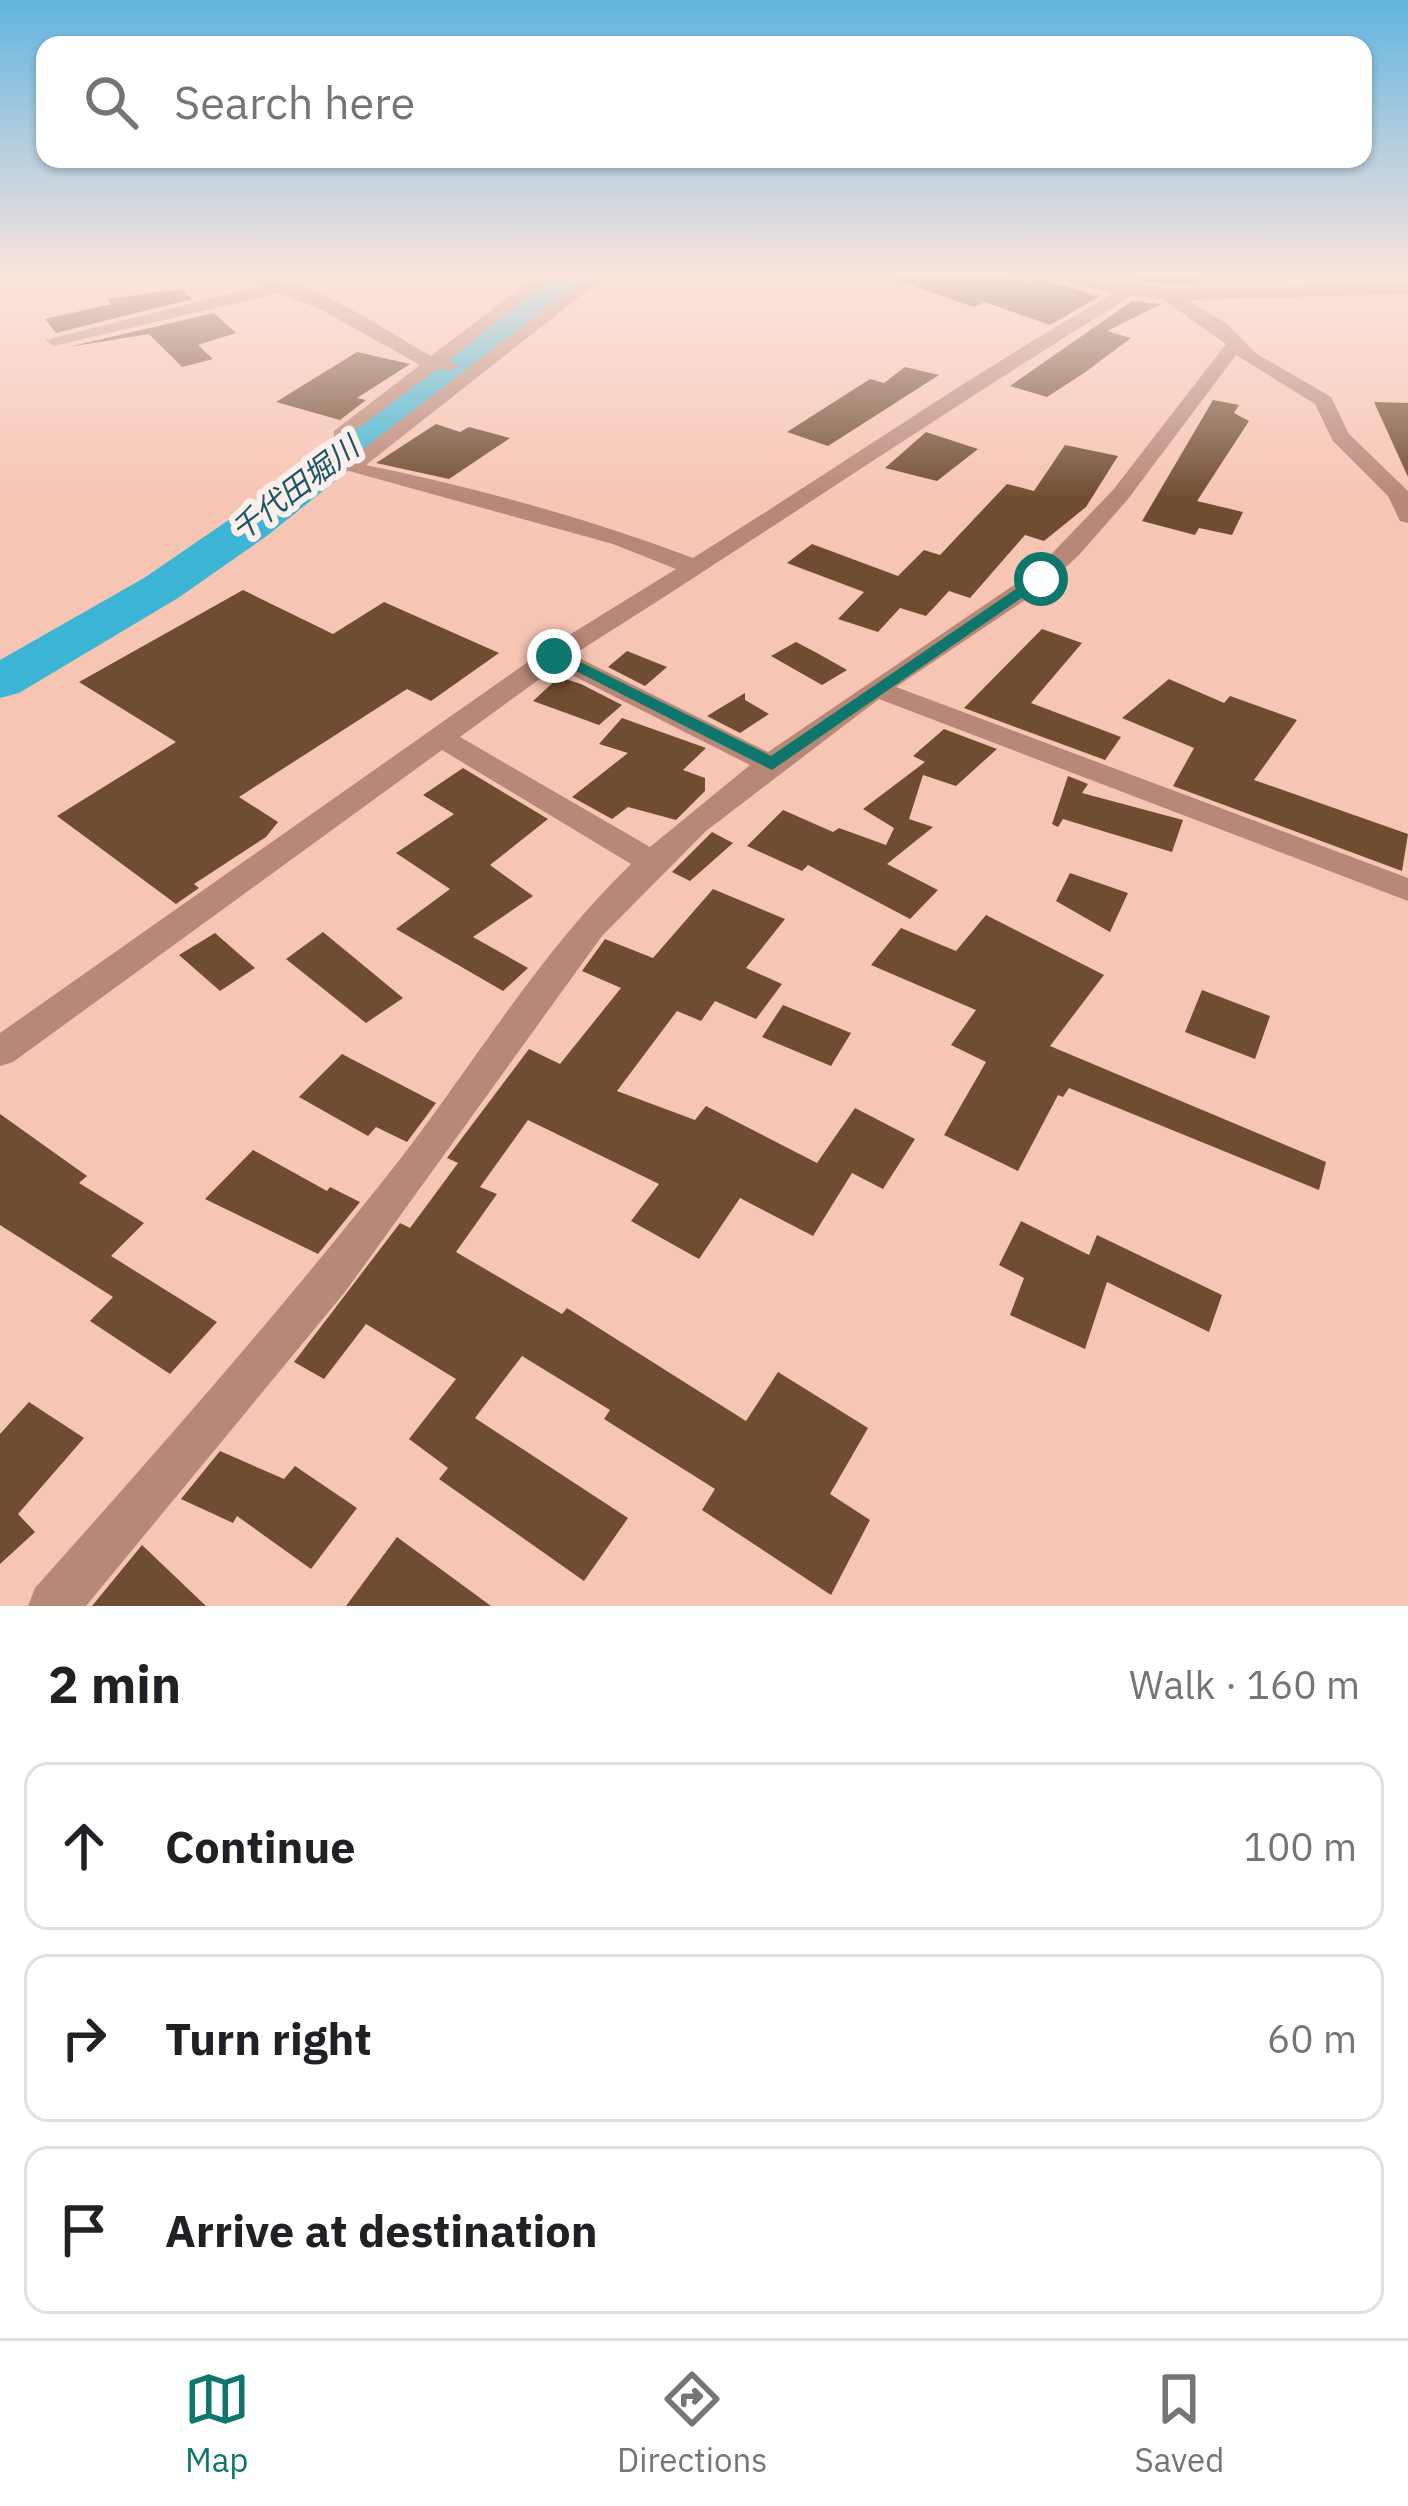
<!DOCTYPE html>
<meta charset="utf-8">
<style>
:root{--surface:#fff;--page:#f6f6f6;--text:#202124;--muted:#757577;--line:#e0e0e0;--accent:#0f766e}
body{margin:0;font-family:"IBM Plex Sans","Noto Sans JP",sans-serif;background:var(--page);color:var(--text)}
.stop{position:absolute;width:36px;height:36px;margin:-27px;border:9px solid #0f766e;border-radius:50%;background:#fff}
.stop.end{background:#0f766e;border-color:#fff;box-shadow:0 3px 12px #0008}
.list{margin:0;padding:0;list-style:none}
h2{display:flex;justify-content:space-between;align-items:center;height:156px;margin:0;padding:0 48px;font-size:51px}
h2 small{font-size:39px;font-weight:400;color:var(--muted)}
.list li{display:grid;grid-template-columns:78px 1fr auto;gap:36px;align-items:center;box-sizing:border-box;height:168px;margin:0 24px 24px;padding:0 24px;border:3px solid var(--line);border-radius:24px}
.list b{display:block;font-size:45px;white-space:nowrap}
.list em{font-size:39px;font-style:normal;color:var(--muted)}
.icon{flex:none;width:66px;height:66px;fill:none;stroke:currentColor;stroke-width:2;stroke-linecap:round;stroke-linejoin:round}
.map{position:relative;flex:none;width:1408px;height:1606px;overflow:hidden}
.search{position:absolute;background:var(--surface);box-shadow:0 3px 9px #0004;left:36px;right:36px;top:36px;height:132px;display:flex;align-items:center;gap:30px;box-sizing:border-box;padding:0 42px;border-radius:24px;color:var(--muted);font-size:45px}
.sheet{height:732px;background:var(--surface)}
nav{display:flex;justify-content:space-around;align-items:center;box-sizing:border-box;height:168px;border-top:3px solid var(--line);background:var(--surface);font-size:33px;color:var(--muted)}
nav a{display:grid;justify-items:center;gap:6px}
nav .on{color:var(--accent)}
.map>svg:first-child{display:block}
.lines{fill:none;stroke-linecap:round;stroke-linejoin:round}
.river{fill:#3db6d6;fill-rule:evenodd}
.building{fill:#704d31}
.minor{fill:#b78777;fill-rule:evenodd}
.route{fill:#0f766e}
.labels{text-anchor:middle;stroke-width:12;stroke-linejoin:round;paint-order:stroke}
.far-water-label{font-size:30px;font-style:italic;fill:#155768;stroke:#ffefea}
</style>
<div class="map">
<svg width="1408" height="1606" viewBox="0 0 1408 1606">
<rect width="100%" height="100%" fill="#f7c5b4"/>
<g class="lines">
<!-- river -->
<path class="river" d="M554,275H592L268,535L178,598L19,693L0,698V660L144,578L236,515Z"/>
</g>
<!-- building -->
<g class="building">
<path d="M894,275H998L1028,283L1039,279L1100,296L1050,325L985,302L974,307L893,279Z"/>
<path d="M1088,275H1220L1183,285Z"/>
<path d="M181,289L192,299L56,333L45,319L112,304L107,299Z"/>
<path d="M1132,301L1161,304L1107,331L1131,338L1084,373L1047,397L1010,386Z"/>
<path d="M214,313L236,333L198,345L213,359L182,367L149,334L68,347Z"/>
<path d="M357,352L410,364L357,398L366,400L340,420L276,402Z"/>
<path d="M905,367L939,375L828,446L787,432L870,379L884,383Z"/>
<path d="M1213,400L1239,405L1234,413L1249,421L1197,501L1243,512L1232,535L1199,528L1195,535L1142,521Z"/>
<path d="M1374,402L1408,403V477Z"/>
<path d="M436,424L460,432L469,427L510,438L449,479L376,463Z"/>
<path d="M926,432L978,449L937,481L885,468Z"/>
<path d="M1065,445L1118,456L1086,507L1044,541L1025,535L970,598L949,591L926,616L900,608L878,632L838,619L864,592L787,563L812,544L898,576L924,550L940,555L1007,484L1034,491Z"/>
<path d="M243,590L333,634L384,602L499,653L431,701L407,689L239,797L278,822L266,837L194,884L199,888L176,904L57,816L176,742L79,682Z"/>
<path d="M1042,629L1082,643L1031,703L1121,737L1105,760L964,708Z"/>
<path d="M796,642L817,653L847,670L822,685L771,656Z"/>
<path d="M627,651L667,667L645,686L608,667Z"/>
<path d="M559,677L581,684L622,705L599,725L533,701Z"/>
<path d="M1169,679L1224,703L1230,696L1297,720L1254,780L1408,834L1402,871L1173,786L1194,748L1122,718Z"/>
<path d="M745,693V700L769,714L740,733L707,716Z"/>
<path d="M622,718L706,748L683,770L705,778V791L676,820L628,807L612,819L572,797L628,753L599,744Z"/>
<path d="M944,729L997,749L956,786L923,775L909,819L933,827L887,864L938,890L910,919L808,865L802,871L747,846L783,810L833,832L839,828L886,845L894,828L863,809L925,762L913,756Z"/>
<path d="M463,768L548,819L490,865L533,896L473,937L528,968L503,991L396,929L450,889L396,853L454,814L423,795Z"/>
<path d="M1068,776L1088,784L1082,793L1183,820L1172,852L1063,819L1058,827L1052,824Z"/>
<path d="M712,832L733,843L690,881L672,872Z"/>
<path d="M1070,873L1128,893L1110,932L1056,901Z"/>
<path d="M713,889L785,919L746,968L782,984L756,1019L715,1001L701,1021L677,1011L617,1091L695,1120L706,1106L817,1163L855,1108L915,1139L883,1189L852,1173L813,1236L740,1198L699,1259L631,1221L659,1184L528,1120L480,1187L497,1194L456,1252L562,1314L567,1308L746,1421L778,1372L868,1428L830,1494L870,1520L831,1595L702,1510L715,1489L604,1419L610,1410L522,1356L475,1418L628,1518L584,1581L439,1479L448,1468L409,1439L456,1379L366,1324L324,1379L294,1362L400,1223L410,1228L458,1163L447,1158L529,1049L560,1064L621,988L582,971L605,939L653,958Z"/>
<path d="M986,915L1104,975L1050,1046L1326,1162L1319,1190L1069,1088L1063,1097L1058,1095L1018,1171L944,1135L986,1062L951,1045L976,1010L871,965L901,928L956,951Z"/>
<path d="M323,932L403,998L366,1023L286,959Z"/>
<path d="M215,933L255,968L220,991L179,955Z"/>
<path d="M1202,990L1270,1016L1255,1059L1185,1032Z"/>
<path d="M783,1005L851,1033L831,1066L762,1037Z"/>
<path d="M342,1054L436,1103L407,1142L376,1127L368,1136L299,1097Z"/>
<path d="M0,1114L87,1176L79,1183L144,1223L111,1256L217,1322L170,1374L90,1321L113,1297L0,1225Z"/>
<path d="M253,1150L327,1191L330,1187L360,1202L318,1254L205,1199Z"/>
<path d="M1021,1221L1089,1255L1097,1235L1222,1295L1209,1332L1107,1282L1085,1349L1010,1315L1024,1278L999,1265Z"/>
<path d="M29,1402L84,1438L18,1514L35,1532L0,1564V1434Z"/>
<path d="M220,1451L284,1479L295,1466L357,1508L311,1569L237,1516L233,1523L181,1499Z"/>
<path d="M397,1537L491,1606H346Z"/>
<path d="M142,1545L206,1606H92Z"/>
</g>
<g class="lines">
<!-- minor -->
<g class="minor">
<path d="M239,275C304,272 375,325 431,356L537,275H555L449,360L458,366L455,370L437,369L341,441L334,439V431L420,365L320,309L278,293L54,346L45,340L261,286Z"/>
<path d="M589,275H607L366,465C477,488 587,518 693,558C833,471 969,376 1112,294L1041,275L1183,290L1408,284V294L1188,300L1227,324L1257,354L1331,397L1349,434L1408,491V523L1400,521L1388,496L1333,441L1315,404L1236,355L1128,499L1079,555L1043,588L896,687L1408,878V901L879,699L706,831L602,936L345,1292L86,1606H28L35,1588C160,1448 285,1306 401,1158C477,1059 541,951 631,864L442,750L13,1062L0,1066V1033L545,650L676,569L613,544L338,468ZM1131,296L1162,299L1226,344L1113,490L1036,570L768,752L573,655C760,537 943,412 1131,296ZM556,667L750,765L650,847L460,737Z"/>
</g>
</g>
<!-- sky -->
<linearGradient id="sky" x2="0" y2="1"><stop stop-color="#63b5e1"/><stop offset="0.55" stop-color="#fbe5dd"/><stop offset="1" stop-color="#fbe5dd" stop-opacity="0"/></linearGradient>
<rect width="1408" height="499" fill="url(#sky)"/>
<!-- route -->
<path class="route" d="M1035,576L1049,579L772,770L546,656L560,652L771,756Z"/>
<g class="labels">
<!-- far-water labels -->
<g class="far-water-label">
<text transform="translate(295 489) rotate(-37)" y="10">千代田堀川</text>
</g>
</g>
</svg>
<div class="stop" style="left:1041px;top:579px"></div>
<div class="stop end" style="left:554px;top:656px"></div>
<div class="search"><svg class="icon" aria-label="search" viewBox="0 0 24 24"><circle cx="10" cy="10" r="6"/><path d="M15 15l6 6"/></svg>Search here</div>
</div>
<section class="sheet">
<h2>2 min<small>Walk · 160 m</small></h2>
<ul class="list">
<li><svg class="icon" aria-label="ahead" viewBox="0 0 24 24"><path d="M12 20V5M6 11l6-6 6 6"/></svg><div><b>Continue</b></div><em>100 m</em></li>
<li><svg class="icon" aria-label="right" viewBox="0 0 24 24"><path d="M7 20v-9h11M14 6l5 5-5 5"/></svg><div><b>Turn right</b></div><em>60 m</em></li>
<li><svg class="icon" aria-label="arrive" viewBox="0 0 24 24"><path d="M6 21V4h12l-3 4 3 4H6"/></svg><div><b>Arrive at destination</b></div></li>
</ul>
</section>
<nav>
<a class="on"><svg class="icon" aria-label="map" viewBox="0 0 24 24"><path d="M3 6l6-2 6 2 6-2v14l-6 2-6-2-6 2zM9 4v14M15 6v14"/></svg>Map</a>
<a><svg class="icon" aria-label="directions" viewBox="0 0 24 24"><path d="M12 3l9 9-9 9-9-9zM9 14v-3h6M13 9l2 2-2 2"/></svg>Directions</a>
<a><svg class="icon" aria-label="saved" viewBox="0 0 24 24"><path d="M7 4h10v16l-5-4-5 4z"/></svg>Saved</a>
</nav>
